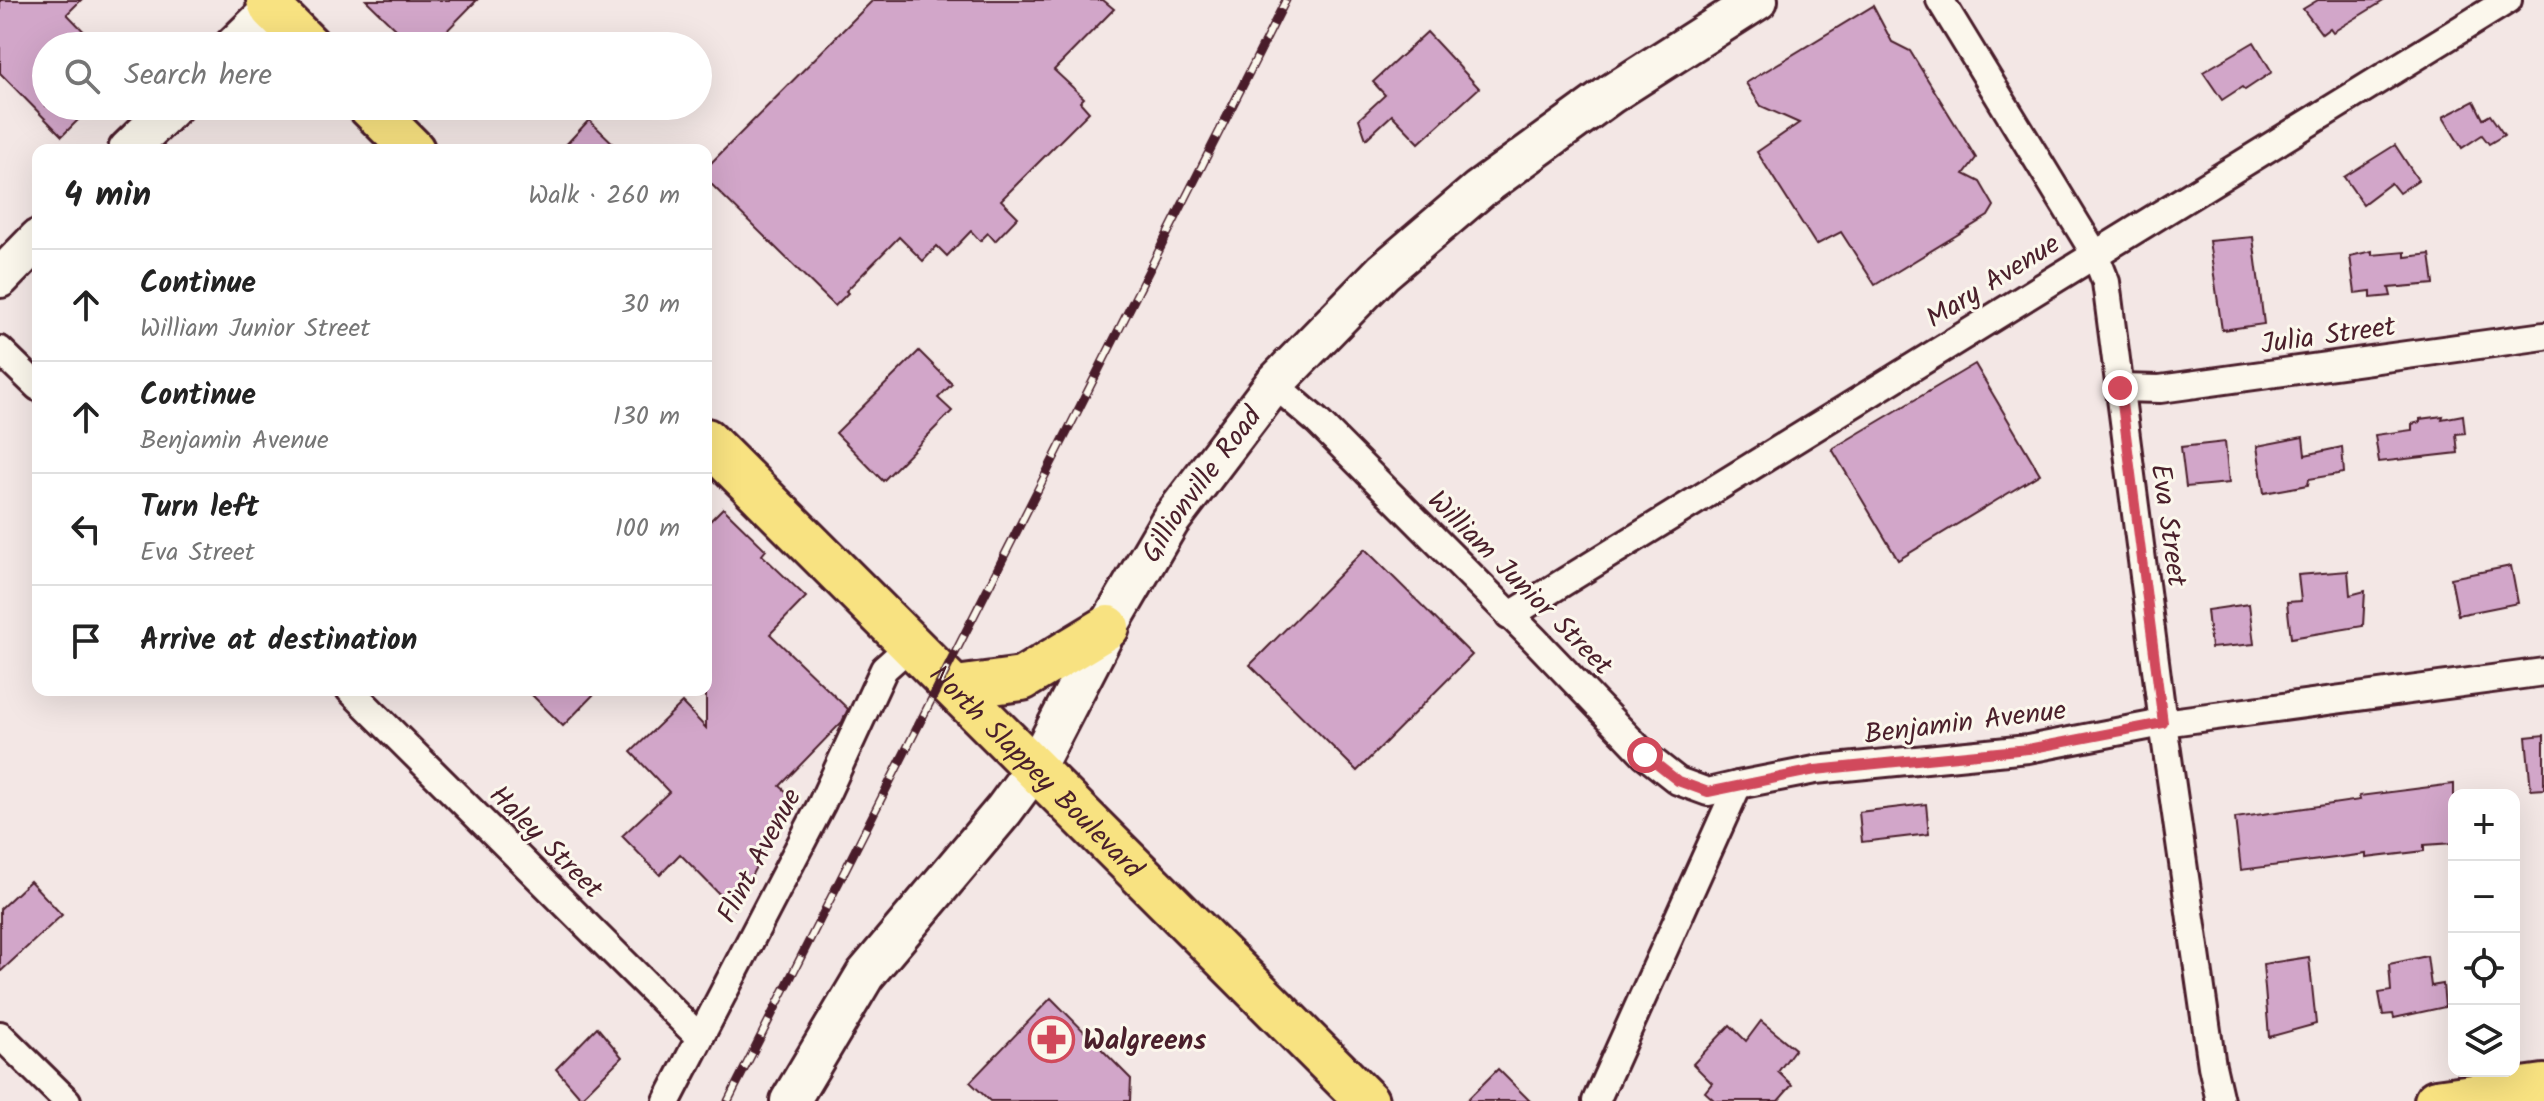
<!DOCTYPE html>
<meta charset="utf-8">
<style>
:root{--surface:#fff;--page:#f2f2f2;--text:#222;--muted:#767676;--line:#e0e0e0}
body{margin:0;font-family:Kalam,sans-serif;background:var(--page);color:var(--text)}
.controls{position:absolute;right:24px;bottom:24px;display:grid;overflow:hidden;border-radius:16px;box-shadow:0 8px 32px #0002}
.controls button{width:72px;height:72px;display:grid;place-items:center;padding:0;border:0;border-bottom:2px solid var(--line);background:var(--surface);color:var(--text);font:40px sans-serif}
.stop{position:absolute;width:24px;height:24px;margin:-18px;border:6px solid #d1495b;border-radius:50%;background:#fff}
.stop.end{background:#d1495b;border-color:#fff;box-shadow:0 2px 8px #0008}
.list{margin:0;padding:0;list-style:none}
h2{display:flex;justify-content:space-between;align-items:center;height:104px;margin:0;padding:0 32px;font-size:34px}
h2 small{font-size:26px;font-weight:400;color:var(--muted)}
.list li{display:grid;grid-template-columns:52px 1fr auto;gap:24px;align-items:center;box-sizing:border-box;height:112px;padding:0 32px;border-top:2px solid var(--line)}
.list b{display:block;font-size:30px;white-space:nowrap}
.list p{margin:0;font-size:26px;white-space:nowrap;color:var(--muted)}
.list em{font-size:26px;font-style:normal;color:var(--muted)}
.icon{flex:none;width:44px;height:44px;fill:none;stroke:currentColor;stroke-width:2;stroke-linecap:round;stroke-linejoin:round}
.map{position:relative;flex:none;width:2544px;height:1101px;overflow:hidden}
.search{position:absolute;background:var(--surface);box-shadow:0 8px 32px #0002;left:32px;top:32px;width:680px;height:88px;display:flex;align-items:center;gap:20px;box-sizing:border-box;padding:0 28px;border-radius:44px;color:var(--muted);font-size:30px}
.panel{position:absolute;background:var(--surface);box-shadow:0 8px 32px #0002;left:32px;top:144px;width:680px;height:552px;border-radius:16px}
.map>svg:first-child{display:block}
.building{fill:#d2a6c9;stroke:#4a1f2b;stroke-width:2}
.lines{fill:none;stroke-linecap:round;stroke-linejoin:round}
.minor-casing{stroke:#4a1f2b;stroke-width:32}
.secondary-casing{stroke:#4a1f2b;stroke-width:44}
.primary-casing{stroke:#4a1f2b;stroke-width:48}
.minor{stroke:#fbf7ec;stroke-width:26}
.secondary{stroke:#fbf7ec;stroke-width:38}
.primary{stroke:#f8e281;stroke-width:42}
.rail-casing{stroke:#4a1f2b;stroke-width:9}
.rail{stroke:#fbf7ec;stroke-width:6;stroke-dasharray:18;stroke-linecap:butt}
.route{stroke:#d1495b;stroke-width:10}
.labels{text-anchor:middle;stroke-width:6;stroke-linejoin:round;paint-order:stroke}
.street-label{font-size:28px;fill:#4a1f2b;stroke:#fbf7ec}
.poi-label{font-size:28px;font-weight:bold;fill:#4a1f2b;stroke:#fbf7ec;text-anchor:start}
</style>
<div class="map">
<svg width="2544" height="1101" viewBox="0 0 2544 1101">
<rect width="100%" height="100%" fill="#f3e7e5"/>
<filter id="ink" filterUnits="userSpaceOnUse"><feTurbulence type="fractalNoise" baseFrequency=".0125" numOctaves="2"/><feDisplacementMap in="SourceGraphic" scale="16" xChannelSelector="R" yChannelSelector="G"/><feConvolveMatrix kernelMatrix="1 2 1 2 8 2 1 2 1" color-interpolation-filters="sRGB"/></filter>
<g filter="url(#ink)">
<!-- building -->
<g class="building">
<path d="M0,0H81L67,14L98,46H46V106H92L62,136L0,73Z"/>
<path d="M366,0H477L432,46L414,34L400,33Z"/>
<path d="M873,0H1103L1114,9L1054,70L1084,98L1080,102L1089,112L1001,200L1018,217L995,241L988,233L980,241L971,231L947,256L937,246L923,261L899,237L846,291L848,293L835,306L706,179V168Z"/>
<path d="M2318,0H2385L2333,32L2330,28L2322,34L2303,9Z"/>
<path d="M1873,6L1892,42L1910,51L1976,158L1964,174L1980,182L1994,206L1988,216L1875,285L1841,232L1816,245L1757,152L1799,123L1761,106L1746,83Z"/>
<path d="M1427,32L1479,88L1419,143L1392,115L1366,139L1359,119L1385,95L1373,82Z"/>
<path d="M2254,42L2272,72L2245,90L2242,87L2222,100L2203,72Z"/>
<path d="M2474,101L2483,119L2490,115L2504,135L2489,144L2482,135L2462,148L2443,117Z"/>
<path d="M589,120L620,150H561Z"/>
<path d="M2395,145L2418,180L2399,193L2391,183L2363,204L2344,177Z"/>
<path d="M2253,237L2264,324L2222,330L2209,241Z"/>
<path d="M2372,251V255L2405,252V257L2430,254L2434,284L2389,288L2391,296L2371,298V291L2355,293L2350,256Z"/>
<path d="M919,351L952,384L938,398L952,411L883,481L836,433Z"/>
<path d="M1975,364L2040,474L1898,560L1832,449Z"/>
<path d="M2463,415L2465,433L2456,434L2458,453L2379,462L2375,435L2412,430V424L2420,422V419L2443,416L2442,419Z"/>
<path d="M2303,437L2305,455L2342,447L2344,473L2309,479L2308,485L2264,493L2257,446Z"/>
<path d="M2225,442L2229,483L2186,487L2181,447Z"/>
<path d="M723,508L766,550L762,555L806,597L770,634L848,709L842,722L780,786L788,793L783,815L734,909L680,854L660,875L622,836L669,792L631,752L682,703L706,728V525Z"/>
<path d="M1365,549L1472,655L1357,771L1250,665Z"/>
<path d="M2511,566L2518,603L2458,615L2451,578Z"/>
<path d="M2348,571L2350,595L2365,591L2363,626L2291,638L2287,602L2301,601L2298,575Z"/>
<path d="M2249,604L2254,644L2211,648L2207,610Z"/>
<path d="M527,690H598L563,726Z"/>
<path d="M2544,735V789L2531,790L2526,737Z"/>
<path d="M2454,784V843L2424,845V851L2366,858V854L2241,870L2235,818L2360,800L2359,796Z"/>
<path d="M1926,804L1929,834L1862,842L1859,812Z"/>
<path d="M30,881L62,915L0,972V909Z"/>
<path d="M2427,956L2431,986L2443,984L2445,1007L2394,1018L2393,1014L2383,1015L2379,993L2391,991L2389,964Z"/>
<path d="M2309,957L2316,1024L2269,1037L2263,964Z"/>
<path d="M1051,998L1131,1079L1130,1101H990L970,1082Z"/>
<path d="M1761,1021L1795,1049L1778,1072L1792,1085L1778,1101H1715L1705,1092L1712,1083L1693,1064L1730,1025L1746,1041Z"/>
<path d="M597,1027L622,1057L581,1098L556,1069Z"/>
<path d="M1498,1069L1530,1101H1466Z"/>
</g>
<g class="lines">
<defs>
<g id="minor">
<path d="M1940,0L2095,254L2106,282L2163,723L2212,1066L2220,1101"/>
<path d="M0,350L38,387"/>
<path d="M1274,384L1317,421L1534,639L1645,755L1678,781L1708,792L1738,785"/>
<path d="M2120,388L2160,389L2544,336"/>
<path d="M1509,616L2508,0"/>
<path d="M350,690L699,1037"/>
<path d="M0,1035L67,1101"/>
<path d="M667,1101L822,803L884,669L912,644"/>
<path d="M1596,1101L1738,785L1815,770L2028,749L2163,723L2544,672"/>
</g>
<g id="secondary">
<path d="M234,46L272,9"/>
<path d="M128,150L173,106"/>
<path d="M0,278L38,239"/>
<path id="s1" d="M790,1101L865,975L1004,810L1035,768L1108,627L1170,521L1274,384L1383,272L1479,190L1611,94L1758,0"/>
</g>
<g id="primary">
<path d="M268,0L272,9L309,46"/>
<path d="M369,106L413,150"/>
<path id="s2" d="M706,440L1367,1101"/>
<path d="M956,688L1022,679L1108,627"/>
<path d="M2436,1101L2544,1086"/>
</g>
</defs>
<!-- minor casing -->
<use href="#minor" class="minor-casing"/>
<!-- secondary casing -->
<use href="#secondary" class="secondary-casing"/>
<!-- primary casing -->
<use href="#primary" class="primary-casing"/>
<!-- minor -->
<use href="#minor" class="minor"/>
<!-- secondary -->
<use href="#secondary" class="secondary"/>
<!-- primary -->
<use href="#primary" class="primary"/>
<defs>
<path id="rail" d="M728,1101L1286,0"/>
</defs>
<!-- rail casing -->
<use href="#rail" class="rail-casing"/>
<!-- rail -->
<use href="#rail" class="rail"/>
</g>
</g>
<g class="lines" filter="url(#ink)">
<!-- route -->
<path class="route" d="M1645,755L1678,781L1708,792L1815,770L2028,749L2163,723L2120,388"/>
</g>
<!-- icons -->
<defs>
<symbol id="pharmacy-ring" viewBox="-11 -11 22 22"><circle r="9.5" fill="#fbf7ec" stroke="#d1495b" stroke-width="1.5"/><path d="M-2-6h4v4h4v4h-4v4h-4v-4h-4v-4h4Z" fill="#d1495b"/></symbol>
</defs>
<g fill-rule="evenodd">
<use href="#pharmacy-ring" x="1026" y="1014" width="51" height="51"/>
</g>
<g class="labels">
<!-- street labels -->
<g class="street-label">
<text transform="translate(1992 280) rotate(-32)" y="10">Mary Avenue</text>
<text transform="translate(2328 334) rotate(-8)" y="10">Julia Street</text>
<text dy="10" stroke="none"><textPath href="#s1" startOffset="744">Gillionville Road</textPath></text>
<text transform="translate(2170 525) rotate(82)" y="10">Eva Street</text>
<text transform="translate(1521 582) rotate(45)" y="10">William Junior Street</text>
<text transform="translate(1965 721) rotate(-7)" y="10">Benjamin Avenue</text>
<text dy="10" stroke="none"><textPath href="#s2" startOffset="468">North Slappey Boulevard</textPath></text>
<text transform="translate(547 841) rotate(45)" y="10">Haley Street</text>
<text transform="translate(758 855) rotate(-62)" y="10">Flint Avenue</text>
</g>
<!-- poi labels -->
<g class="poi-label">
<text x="1083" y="1049">Walgreens</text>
</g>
</g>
</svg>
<div class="controls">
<button>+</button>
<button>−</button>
<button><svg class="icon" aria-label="locate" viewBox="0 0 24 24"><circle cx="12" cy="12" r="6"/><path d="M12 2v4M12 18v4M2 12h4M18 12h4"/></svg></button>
<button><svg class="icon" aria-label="layers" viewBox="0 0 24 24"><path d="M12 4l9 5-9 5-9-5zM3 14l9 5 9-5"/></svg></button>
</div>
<div class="stop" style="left:1645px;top:755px"></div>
<div class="stop end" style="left:2120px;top:388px"></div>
<div class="search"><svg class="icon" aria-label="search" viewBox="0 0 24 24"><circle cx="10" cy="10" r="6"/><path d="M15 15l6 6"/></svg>Search here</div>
<section class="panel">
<h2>4 min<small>Walk · 260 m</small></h2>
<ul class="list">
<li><svg class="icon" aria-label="ahead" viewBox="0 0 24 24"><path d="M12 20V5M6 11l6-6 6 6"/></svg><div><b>Continue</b><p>William Junior Street</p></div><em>30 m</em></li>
<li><svg class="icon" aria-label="ahead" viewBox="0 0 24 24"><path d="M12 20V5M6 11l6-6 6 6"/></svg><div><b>Continue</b><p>Benjamin Avenue</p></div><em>130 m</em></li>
<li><svg class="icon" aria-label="left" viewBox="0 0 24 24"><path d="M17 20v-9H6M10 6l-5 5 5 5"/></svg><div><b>Turn left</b><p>Eva Street</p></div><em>100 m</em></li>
<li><svg class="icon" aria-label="arrive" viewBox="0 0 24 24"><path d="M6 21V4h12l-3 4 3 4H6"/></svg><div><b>Arrive at destination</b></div></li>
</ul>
</section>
</div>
